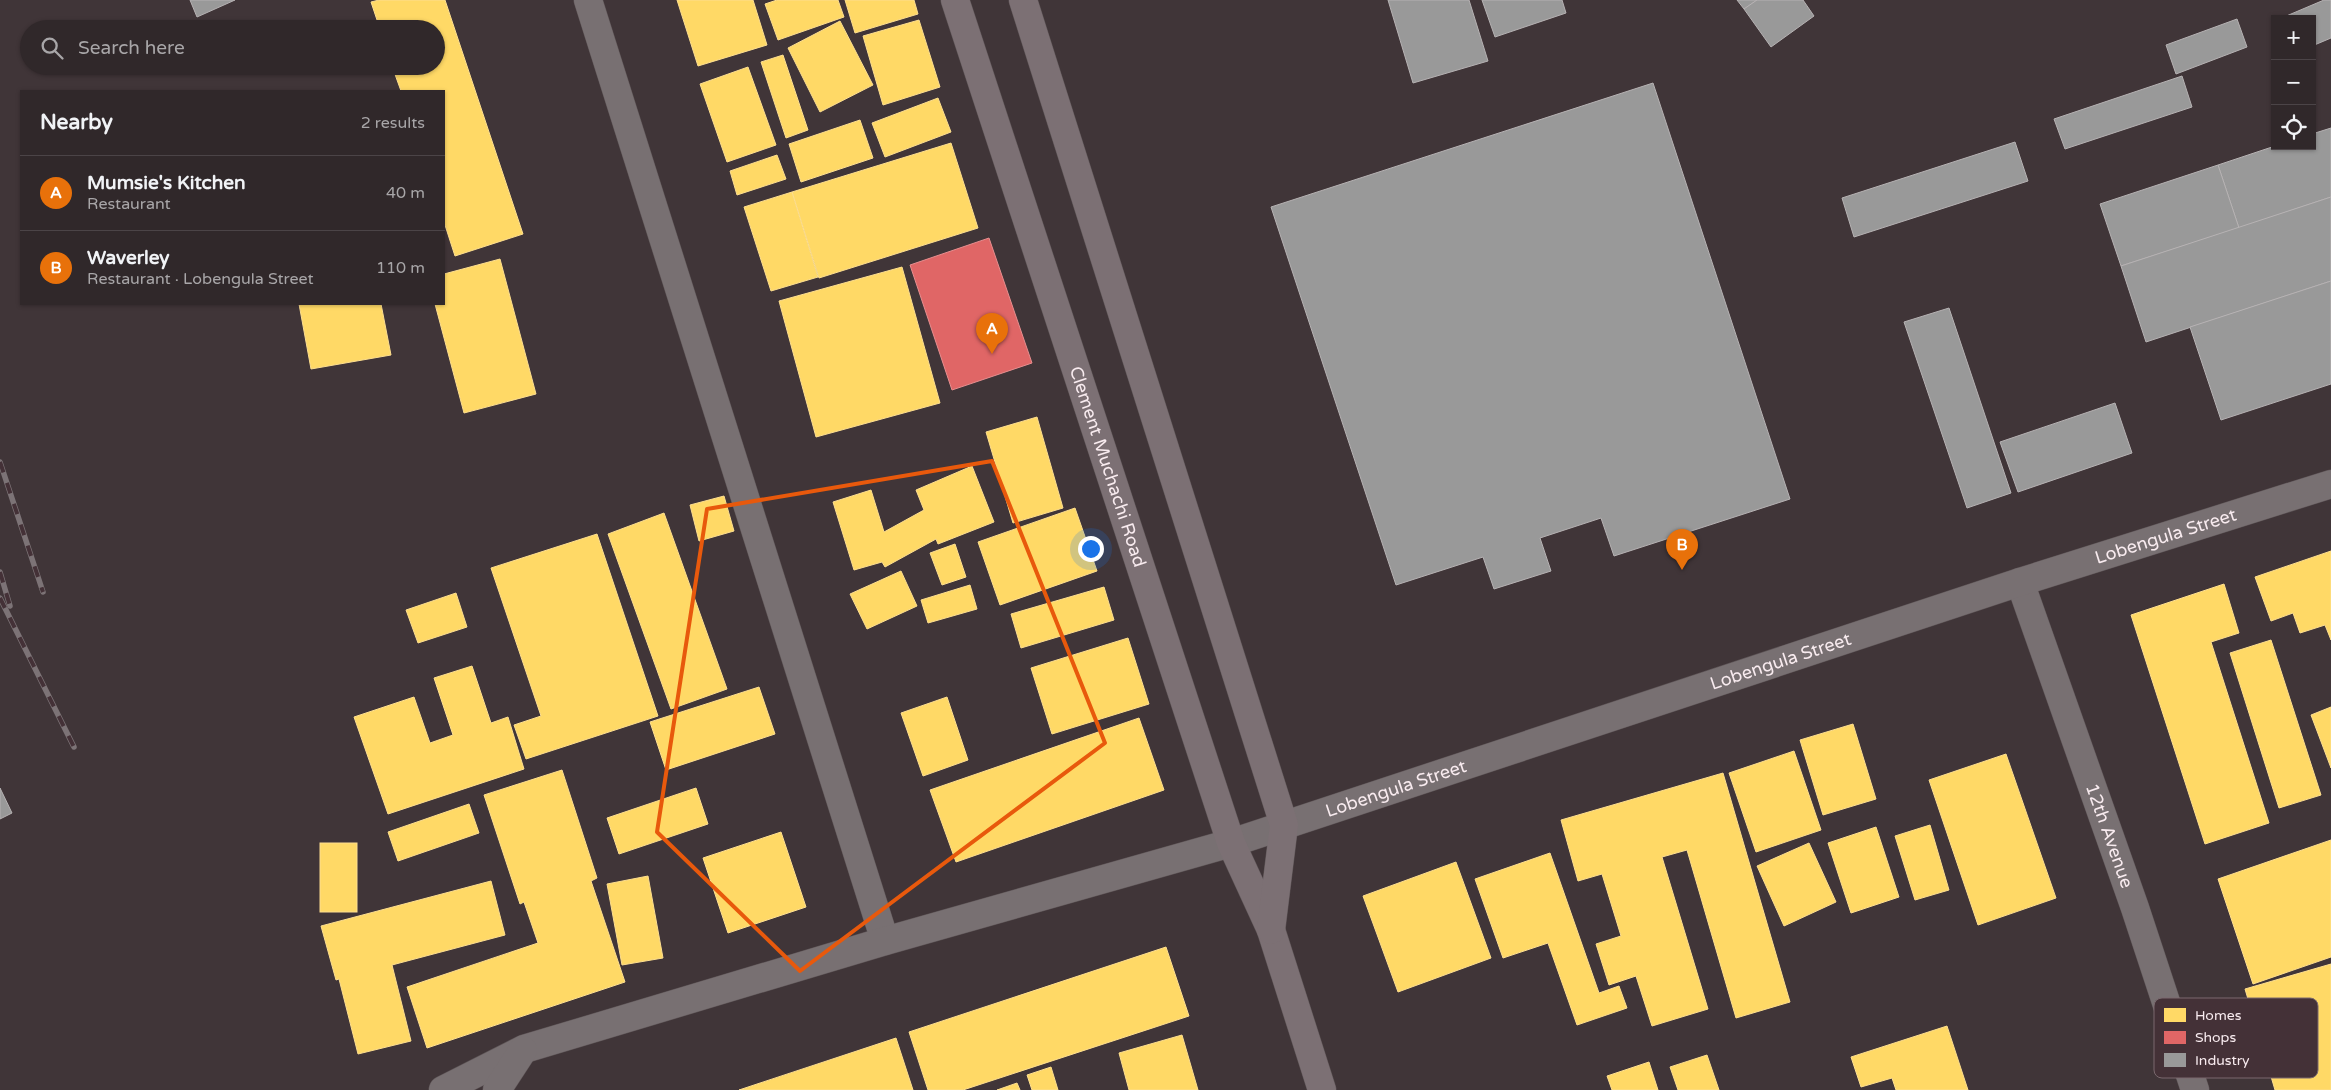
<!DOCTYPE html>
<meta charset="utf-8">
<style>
:root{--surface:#30282a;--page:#3c3436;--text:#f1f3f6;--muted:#a8a6a8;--line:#4b4447;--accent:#d6ab8b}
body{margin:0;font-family:"Varela Round",sans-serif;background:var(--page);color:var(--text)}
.controls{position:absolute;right:15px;top:15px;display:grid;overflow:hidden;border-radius:0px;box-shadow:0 1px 4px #0004}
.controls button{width:45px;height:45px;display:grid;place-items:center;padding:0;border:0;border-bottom:1px solid var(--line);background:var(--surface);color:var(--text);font:25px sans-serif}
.you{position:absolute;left:1090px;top:548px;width:18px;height:18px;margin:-12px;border:4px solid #fff;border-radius:50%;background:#1a73e8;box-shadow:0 0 0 8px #1a73e833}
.badge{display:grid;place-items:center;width:32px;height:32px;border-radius:50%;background:var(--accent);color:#fff;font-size:16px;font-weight:700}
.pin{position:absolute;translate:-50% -41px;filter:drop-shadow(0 1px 2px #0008)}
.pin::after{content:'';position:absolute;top:26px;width:18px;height:15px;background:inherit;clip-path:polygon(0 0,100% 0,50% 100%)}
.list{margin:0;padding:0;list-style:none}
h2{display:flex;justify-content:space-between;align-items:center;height:65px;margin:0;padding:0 20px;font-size:21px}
h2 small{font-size:16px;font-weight:400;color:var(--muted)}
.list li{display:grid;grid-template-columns:32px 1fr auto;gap:15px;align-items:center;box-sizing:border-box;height:75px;padding:0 20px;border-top:1px solid var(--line)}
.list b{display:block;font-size:19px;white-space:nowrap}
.list p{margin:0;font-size:16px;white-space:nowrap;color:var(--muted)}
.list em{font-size:16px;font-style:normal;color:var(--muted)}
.icon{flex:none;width:28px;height:28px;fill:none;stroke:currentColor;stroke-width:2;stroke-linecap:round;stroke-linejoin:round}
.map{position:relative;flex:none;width:2331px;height:1090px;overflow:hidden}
.search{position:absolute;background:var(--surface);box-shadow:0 1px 4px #0004;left:20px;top:20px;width:425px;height:55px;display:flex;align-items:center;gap:12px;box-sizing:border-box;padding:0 18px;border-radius:28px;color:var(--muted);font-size:19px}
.panel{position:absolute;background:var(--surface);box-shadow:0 1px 4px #0004;left:20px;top:90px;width:425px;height:215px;border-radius:0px}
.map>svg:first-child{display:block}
.homes{fill:#ffd966;stroke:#fdde8f}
.shops{fill:#e06666;stroke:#e78e8f}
.industry{fill:#999;stroke:#b6b2b3}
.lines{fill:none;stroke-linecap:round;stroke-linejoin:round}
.minor-casing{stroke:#5d5456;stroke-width:29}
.major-casing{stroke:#5d5456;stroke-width:29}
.minor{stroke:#787072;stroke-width:28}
.major{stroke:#7c7074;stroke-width:28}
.rail-casing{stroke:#7c7376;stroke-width:5.5}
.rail{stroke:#443137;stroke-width:4;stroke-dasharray:11;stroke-linecap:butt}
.marked{fill:none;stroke:#e8590c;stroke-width:4;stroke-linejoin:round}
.labels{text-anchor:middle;stroke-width:5;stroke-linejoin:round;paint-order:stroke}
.street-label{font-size:18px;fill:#f8ebef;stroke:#443137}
.key{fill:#443137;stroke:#7a696e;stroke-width:1}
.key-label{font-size:14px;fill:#f8ebef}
</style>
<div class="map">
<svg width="2331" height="1090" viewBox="0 0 2331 1090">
<rect width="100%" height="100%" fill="#403538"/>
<!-- homes -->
<g class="homes">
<path d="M379,0H445L523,234L455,256L444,222V91H401L392,66H436V29H380L371,2Z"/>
<path d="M677,0H753L767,45L698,66Z"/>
<path d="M777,0H838L844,17L778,40L765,4Z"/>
<path d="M845,0H914L918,14L855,33Z"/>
<path d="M919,20L940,87L883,105L863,36Z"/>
<path d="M840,21L873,85L820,112L788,48Z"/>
<path d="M783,55L808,130L786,138L761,62Z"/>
<path d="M748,67L776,145L727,162L700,84Z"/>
<path d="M938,98L951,132L885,157L872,123Z"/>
<path d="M860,120L873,158L801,182L789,144Z"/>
<path d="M951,143L978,228L819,278L792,192Z"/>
<path d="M777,155L786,179L737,195L730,171Z"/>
<path d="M792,192L818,277L771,291L744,207Z"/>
<path d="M500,259L536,394L464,413L435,304H444V274Z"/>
<path d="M902,267L940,403L816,437L779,301Z"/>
<path d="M299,304H381L391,355L311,369Z"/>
<path d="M1037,417L1063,508L1013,523L986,432Z"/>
<path d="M972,466L994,522L938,544L936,539L885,567L882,562L854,570L833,502L871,490L884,532L924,510L916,490Z"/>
<path d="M724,496L734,531L699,541L690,505Z"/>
<path d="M1075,508L1097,571L1000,605L978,542Z"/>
<path d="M664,513L727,689L671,709L608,534Z"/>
<path d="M597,534L658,716L526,759L514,725L541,716L491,568Z"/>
<path d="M955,544L966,577L942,585L930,553Z"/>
<path d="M2331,551V640L2325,625L2300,633L2293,613L2271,621L2255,577Z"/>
<path d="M901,571L917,606L867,629L850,594Z"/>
<path d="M2224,584L2239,633L2211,642L2269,823L2205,844L2131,615Z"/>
<path d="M970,585L977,609L928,623L921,600Z"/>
<path d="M1104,587L1114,620L1021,648L1011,614Z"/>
<path d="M456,593L467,627L418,643L406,610Z"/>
<path d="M1128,638L1149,704L1052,734L1031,668Z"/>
<path d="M2271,640L2321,795L2279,808L2230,653Z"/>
<path d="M472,666L491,723L508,717L524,769L388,814L354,717L414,697L430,743L453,735L434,678Z"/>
<path d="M759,687L775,734L666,770L650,722Z"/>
<path d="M947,697L968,760L923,776L901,713Z"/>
<path d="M2331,707V768L2311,715Z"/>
<path d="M1139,718L1164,790L956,862L930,790Z"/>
<path d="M1853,724L1876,799L1823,815L1800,740Z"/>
<path d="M1794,751L1821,830L1756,852L1729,773Z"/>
<path d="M2006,754L2056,898L1978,925L1929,780Z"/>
<path d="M562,770L597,878L591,881L625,982L427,1048L407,987L538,943L524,902L520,904L484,795Z"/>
<path d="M1723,773L1790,1002L1736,1018L1687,850L1662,857L1708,1009L1652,1026L1636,976L1609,985L1596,944L1621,936L1602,874L1578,881L1561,820Z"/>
<path d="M696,788L708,824L619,854L607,818Z"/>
<path d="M469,804L479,833L398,861L388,832Z"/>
<path d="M1930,825L1949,890L1915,900L1895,836Z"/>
<path d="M1876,827L1899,897L1851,913L1828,843Z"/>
<path d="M781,832L806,907L728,933L703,858Z"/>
<path d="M2331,840V957L2253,984L2218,879Z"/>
<rect x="320" y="843" width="37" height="69"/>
<path d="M1809,843L1836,902L1784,926L1757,866Z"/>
<path d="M1550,853L1599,993L1619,986L1627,1008L1577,1025L1548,943L1503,958L1475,879Z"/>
<path d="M1456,862L1491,958L1398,992L1363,896Z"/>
<path d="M648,876L663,958L622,965L607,884Z"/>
<path d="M491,881L505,935L392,965L411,1041L358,1054L339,979L336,980L321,926Z"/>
<path d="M1166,947L1189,1016L963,1090H928L909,1032Z"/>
<path d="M2331,964V1090H2275L2245,989Z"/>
<path d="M1947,1026L1968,1090H1896L1892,1078L1861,1087L1851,1057Z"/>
<path d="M1182,1035L1198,1090H1129L1119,1053Z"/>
<path d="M896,1038L913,1090H739Z"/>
<path d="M1707,1055L1719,1090H1678L1670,1067Z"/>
<path d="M1649,1062L1658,1090H1612L1607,1076Z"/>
<path d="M1051,1067L1058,1090H1032L1027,1075Z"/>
<path d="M1017,1083L1020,1090H997Z"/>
</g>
<!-- shops -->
<path class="shops" d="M989,238L1032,363L952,390L910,265Z"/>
<!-- industry -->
<g class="industry">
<path d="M190,0H235L197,17Z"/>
<path d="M1388,0H1469L1488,61L1413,83Z"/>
<path d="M1482,0H1562L1566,13L1495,37Z"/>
<path d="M1737,0H1757L1744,9Z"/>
<path d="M1757,0H1803L1814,16L1771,47L1744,9Z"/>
<path d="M2324,0H2331V38L2312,46V19H2285L2284,17Z"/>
<path d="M2237,19L2247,47L2176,74L2166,45Z"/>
<path d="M2182,76L2192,107L2065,149L2054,119Z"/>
<path d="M1653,83L1790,499L1614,556L1601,518L1540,538L1551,571L1494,589L1483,557L1396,585L1271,207Z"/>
<path d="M2331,128V197L2239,228L2218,165L2275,146H2312V134Z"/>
<path d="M2015,142L2028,181L1854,237L1842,198Z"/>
<path d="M2218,165L2239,228L2121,266L2100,204Z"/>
<path d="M2331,197V281L2146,342L2121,266Z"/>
<path d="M2331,281V384L2221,420L2190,327Z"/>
<path d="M1949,308L2011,493L1967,508L1904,322Z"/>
<path d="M2115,403L2132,453L2018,492L2000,442Z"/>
<path d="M0,788L12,813L0,819Z"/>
</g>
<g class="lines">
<defs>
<g id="minor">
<path d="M588,0L885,941"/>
<path id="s1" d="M2020,582L2135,908L2195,1090"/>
<path id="s2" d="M443,1090L524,1049L885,941L1231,843L2020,582L2331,484"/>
<path d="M497,1090L523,1050"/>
</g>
<g id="major">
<path id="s3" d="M955,0L1231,843L1271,930L1322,1090"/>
<path d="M1023,0L1284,825L1271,930"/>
</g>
</defs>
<!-- minor casing -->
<use href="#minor" class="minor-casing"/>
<!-- major casing -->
<use href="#major" class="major-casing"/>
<!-- minor -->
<use href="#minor" class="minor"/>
<!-- major -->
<use href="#major" class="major"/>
<defs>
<g id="rail">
<path d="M0,462L43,592"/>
<path d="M0,572L10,606"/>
<path d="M0,598L74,747"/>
</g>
</defs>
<!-- rail casing -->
<use href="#rail" class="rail-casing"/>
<!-- rail -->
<use href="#rail" class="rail"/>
</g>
<!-- marked area -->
<path class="marked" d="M992,461L1105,743L800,971L657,832L707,509Z"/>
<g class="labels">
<!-- street labels -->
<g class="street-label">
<text dy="6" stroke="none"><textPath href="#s3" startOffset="491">Clement Muchachi Road</textPath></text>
<text dy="6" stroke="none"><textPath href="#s2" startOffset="1811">Lobengula Street</textPath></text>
<text dy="6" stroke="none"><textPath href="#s2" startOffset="1406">Lobengula Street</textPath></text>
<text dy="6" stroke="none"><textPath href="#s2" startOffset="1001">Lobengula Street</textPath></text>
<text dy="6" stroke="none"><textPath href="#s1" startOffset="269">12th Avenue</textPath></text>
</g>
</g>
<!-- legend -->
<rect x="2154" y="998" width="164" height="80" rx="8" class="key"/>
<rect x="2164" y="1008" width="22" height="14" fill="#ffd966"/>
<rect x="2164" y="1031" width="22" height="13" fill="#e06666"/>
<rect x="2164" y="1053" width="22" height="14" fill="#999"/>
<g class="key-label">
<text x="2195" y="1020">Homes</text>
<text x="2195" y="1042">Shops</text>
<text x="2195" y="1065">Industry</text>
</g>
</svg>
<div class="controls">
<button>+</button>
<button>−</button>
<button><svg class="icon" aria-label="locate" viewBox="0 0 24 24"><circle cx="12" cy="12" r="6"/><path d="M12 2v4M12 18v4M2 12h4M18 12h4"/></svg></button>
</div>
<div class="you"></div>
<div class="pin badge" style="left:992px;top:354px;background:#e8710a">A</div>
<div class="pin badge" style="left:1682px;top:570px;background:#e8710a">B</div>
<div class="search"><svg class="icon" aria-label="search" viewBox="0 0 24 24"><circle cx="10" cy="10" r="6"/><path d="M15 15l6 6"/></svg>Search here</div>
<section class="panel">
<h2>Nearby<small>2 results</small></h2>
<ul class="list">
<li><span class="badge" style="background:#e8710a">A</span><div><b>Mumsie's Kitchen</b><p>Restaurant</p></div><em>40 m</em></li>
<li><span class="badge" style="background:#e8710a">B</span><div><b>Waverley</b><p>Restaurant · Lobengula Street</p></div><em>110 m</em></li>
</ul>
</section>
</div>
